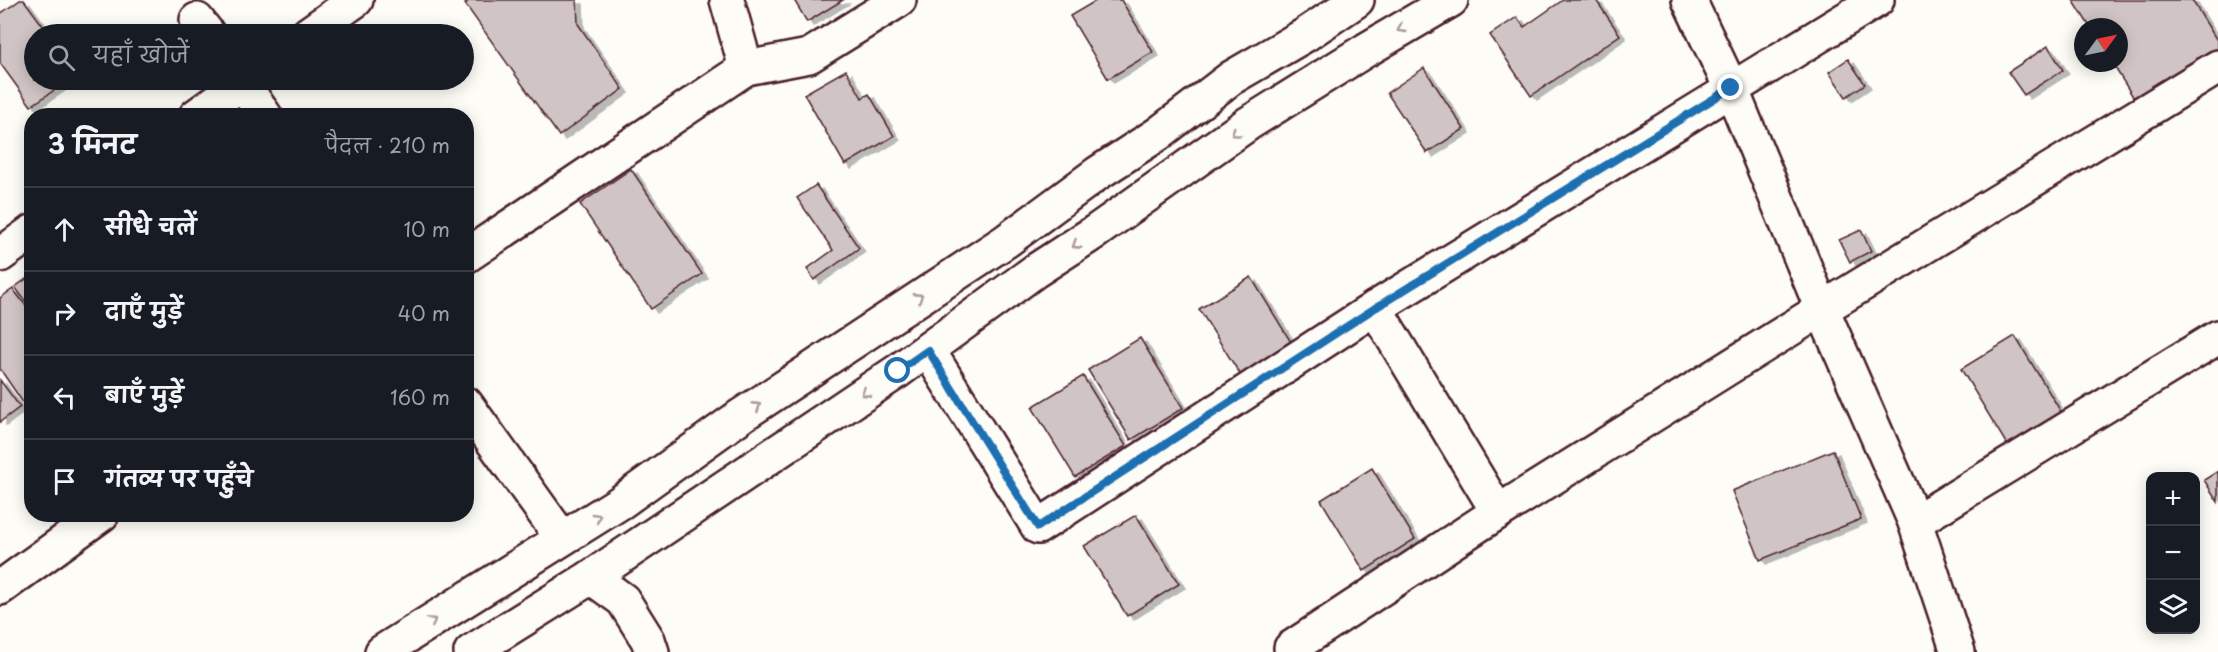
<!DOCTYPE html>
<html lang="hi">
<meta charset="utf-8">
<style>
:root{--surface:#171b24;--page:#242831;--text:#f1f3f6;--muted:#9ea1a6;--line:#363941}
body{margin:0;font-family:"Playpen Sans","Playpen Sans Deva",sans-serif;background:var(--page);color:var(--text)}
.controls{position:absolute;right:18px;bottom:18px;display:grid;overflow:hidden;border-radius:12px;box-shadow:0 3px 15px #0003}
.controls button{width:54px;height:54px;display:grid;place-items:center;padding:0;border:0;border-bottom:2px solid var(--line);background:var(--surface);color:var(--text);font:30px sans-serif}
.compass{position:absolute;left:2074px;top:18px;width:54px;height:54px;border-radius:50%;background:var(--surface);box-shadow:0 3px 15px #0003;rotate:57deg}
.stop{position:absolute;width:18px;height:18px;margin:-14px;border:4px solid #1f6fb2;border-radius:50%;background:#fff}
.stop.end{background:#1f6fb2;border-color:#fff;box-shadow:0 2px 6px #0008}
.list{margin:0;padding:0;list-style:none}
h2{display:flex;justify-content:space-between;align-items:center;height:78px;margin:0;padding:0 24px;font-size:26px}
h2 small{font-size:20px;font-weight:400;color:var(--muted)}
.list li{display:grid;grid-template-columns:39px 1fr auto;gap:18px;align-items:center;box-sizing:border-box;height:84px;padding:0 24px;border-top:2px solid var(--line)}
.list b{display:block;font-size:22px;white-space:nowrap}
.list em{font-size:20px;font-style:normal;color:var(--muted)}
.icon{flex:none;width:33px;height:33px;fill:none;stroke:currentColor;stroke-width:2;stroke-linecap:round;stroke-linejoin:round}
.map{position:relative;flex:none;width:2218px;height:652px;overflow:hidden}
.search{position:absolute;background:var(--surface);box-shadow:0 3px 15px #0003;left:24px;top:24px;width:450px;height:66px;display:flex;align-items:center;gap:15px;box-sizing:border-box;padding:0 21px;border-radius:33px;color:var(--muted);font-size:22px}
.panel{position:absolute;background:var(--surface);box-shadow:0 3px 15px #0003;left:24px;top:108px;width:450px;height:414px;border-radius:24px}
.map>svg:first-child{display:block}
.building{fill:#d0c5c4;stroke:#4a1f2b;stroke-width:1.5;filter:url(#shadow)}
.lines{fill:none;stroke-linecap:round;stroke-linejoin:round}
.street-casing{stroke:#4a1f2b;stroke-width:38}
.secondary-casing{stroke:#4a1f2b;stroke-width:38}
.street{stroke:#fdfcf7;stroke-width:33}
.secondary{stroke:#fdfcf7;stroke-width:33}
.oneway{stroke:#ac999b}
.route{stroke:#1f6fb2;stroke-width:8}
</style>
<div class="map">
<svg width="2218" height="652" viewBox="0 0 2218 652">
<defs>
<filter id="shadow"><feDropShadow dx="6" dy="4" stdDeviation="0" flood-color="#0004"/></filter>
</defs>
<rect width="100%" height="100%" fill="#fdfcf7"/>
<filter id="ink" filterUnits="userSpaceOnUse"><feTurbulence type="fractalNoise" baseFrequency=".0167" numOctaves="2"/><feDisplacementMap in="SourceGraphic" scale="12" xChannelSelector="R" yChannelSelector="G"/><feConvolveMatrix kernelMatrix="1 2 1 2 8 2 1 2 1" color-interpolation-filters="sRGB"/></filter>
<g filter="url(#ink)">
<!-- building -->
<g class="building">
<path d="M20,0H24L49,34H34V80H69L31,106L0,63V14Z"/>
<path d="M470,0H577L578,24L623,89L559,136L465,4Z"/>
<path d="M794,0H843L807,22Z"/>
<path d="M1097,0H1121L1153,52L1108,79L1070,16Z"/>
<path d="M1563,0H1596L1620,35L1531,96L1490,35L1517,17L1524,27Z"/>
<path d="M2073,0H2192L2218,42V49L2135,100L2112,63H2119V27H2090Z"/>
<path d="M2048,46L2063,70L2024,95L2008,72Z"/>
<path d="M1848,59L1865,84L1846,97L1829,72Z"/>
<path d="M1424,68L1464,129L1427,153L1387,93Z"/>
<path d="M846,70L862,98L869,94L894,136L845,165L804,94Z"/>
<path d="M631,169L702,274L651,309L580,204Z"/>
<path d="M816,185L859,248L814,280L807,269L833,250L797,198Z"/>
<path d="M1861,230L1871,251L1850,262L1839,240Z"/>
<path d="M32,275V310L15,287Z"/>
<path d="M1251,277L1294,347L1243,379L1199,309Z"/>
<path d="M13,289L32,314V399L24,404L0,369V298Z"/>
<path d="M2015,336L2066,420L2012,453L1961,369Z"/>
<path d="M1140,338L1183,408L1131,440L1088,370Z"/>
<path d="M1083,376L1126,446L1075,477L1032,407Z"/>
<path d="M0,380L20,407L0,422Z"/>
<path d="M1833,450L1861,519L1760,560L1732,491Z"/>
<path d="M1372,468L1415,539L1364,571L1321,500Z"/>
<path d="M2218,471V502L2204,480Z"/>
<path d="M1136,515L1179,584L1127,616L1084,546Z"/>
</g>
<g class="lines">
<defs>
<g id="street">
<path d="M727,0L746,68"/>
<path d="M1689,0L1731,88L1822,309L1915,522L1958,652"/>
<path d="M197,20L208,34"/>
<path d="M308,34L356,0"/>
<path d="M240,80L265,116"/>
<path d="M196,116L246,80"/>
<path d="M0,255L32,232"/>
<path d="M466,256L746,68L809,56L899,0"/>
<path d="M1375,308L1498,512"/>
<path d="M928,350L1038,527L1375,308L1877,0"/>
<path d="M466,404L562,538"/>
<path d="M1915,522L2218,337"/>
<path d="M591,577L623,600L648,640L652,652"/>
<path d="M0,588L102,514"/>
<path d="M1291,648L1498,512L1822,309L2218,67"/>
</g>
<g id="secondary">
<path d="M382,652L621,502L742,415L1006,241L1098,173L1158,134L1231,78L1305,35L1357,0"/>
<path d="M471,652L591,577L898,371L1035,271L1095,232L1249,123L1366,50L1451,0"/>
</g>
</defs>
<!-- street casing -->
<use href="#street" class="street-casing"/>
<!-- secondary casing -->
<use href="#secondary" class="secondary-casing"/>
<!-- street -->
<use href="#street" class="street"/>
<!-- secondary -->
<use href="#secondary" class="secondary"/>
</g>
<!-- one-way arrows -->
<defs><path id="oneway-chevron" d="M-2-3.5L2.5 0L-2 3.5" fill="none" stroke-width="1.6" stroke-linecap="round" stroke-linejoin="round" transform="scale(1.5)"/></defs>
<g class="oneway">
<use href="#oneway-chevron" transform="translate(1401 29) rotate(150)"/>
<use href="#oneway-chevron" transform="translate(1235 133) rotate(144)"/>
<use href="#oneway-chevron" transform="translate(1076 245) rotate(147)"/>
<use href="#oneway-chevron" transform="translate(919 297) rotate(-33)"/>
<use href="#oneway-chevron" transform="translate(865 393) rotate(147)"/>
<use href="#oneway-chevron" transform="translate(757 406) rotate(-33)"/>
<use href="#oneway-chevron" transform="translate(597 517) rotate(-31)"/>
<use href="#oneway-chevron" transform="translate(432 621) rotate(-32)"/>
</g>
</g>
<g class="lines" filter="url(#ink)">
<!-- route -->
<path class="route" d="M898,371L928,350L1038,527L1375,308L1731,88"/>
</g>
</svg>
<div class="controls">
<button>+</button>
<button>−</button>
<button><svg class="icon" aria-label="layers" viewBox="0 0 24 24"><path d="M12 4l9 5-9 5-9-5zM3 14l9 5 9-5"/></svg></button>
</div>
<svg class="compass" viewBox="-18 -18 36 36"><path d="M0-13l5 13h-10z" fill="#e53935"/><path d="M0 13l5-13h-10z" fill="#9ea1a6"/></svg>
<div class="stop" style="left:898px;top:371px"></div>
<div class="stop end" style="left:1731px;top:88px"></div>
<div class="search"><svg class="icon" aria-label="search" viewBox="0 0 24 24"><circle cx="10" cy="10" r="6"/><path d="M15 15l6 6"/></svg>यहाँ खोजें</div>
<section class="panel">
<h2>3 मिनट<small>पैदल · 210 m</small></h2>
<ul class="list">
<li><svg class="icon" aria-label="ahead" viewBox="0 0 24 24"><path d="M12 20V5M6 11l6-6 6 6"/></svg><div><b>सीधे चलें</b></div><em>10 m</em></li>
<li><svg class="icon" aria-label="right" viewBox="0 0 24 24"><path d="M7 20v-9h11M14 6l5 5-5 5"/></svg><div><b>दाएँ मुड़ें</b></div><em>40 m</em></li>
<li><svg class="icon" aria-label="left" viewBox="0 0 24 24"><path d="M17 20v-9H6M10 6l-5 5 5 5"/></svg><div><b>बाएँ मुड़ें</b></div><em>160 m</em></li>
<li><svg class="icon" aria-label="arrive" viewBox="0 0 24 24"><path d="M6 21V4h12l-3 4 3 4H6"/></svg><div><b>गंतव्य पर पहुँचे</b></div></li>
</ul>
</section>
</div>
